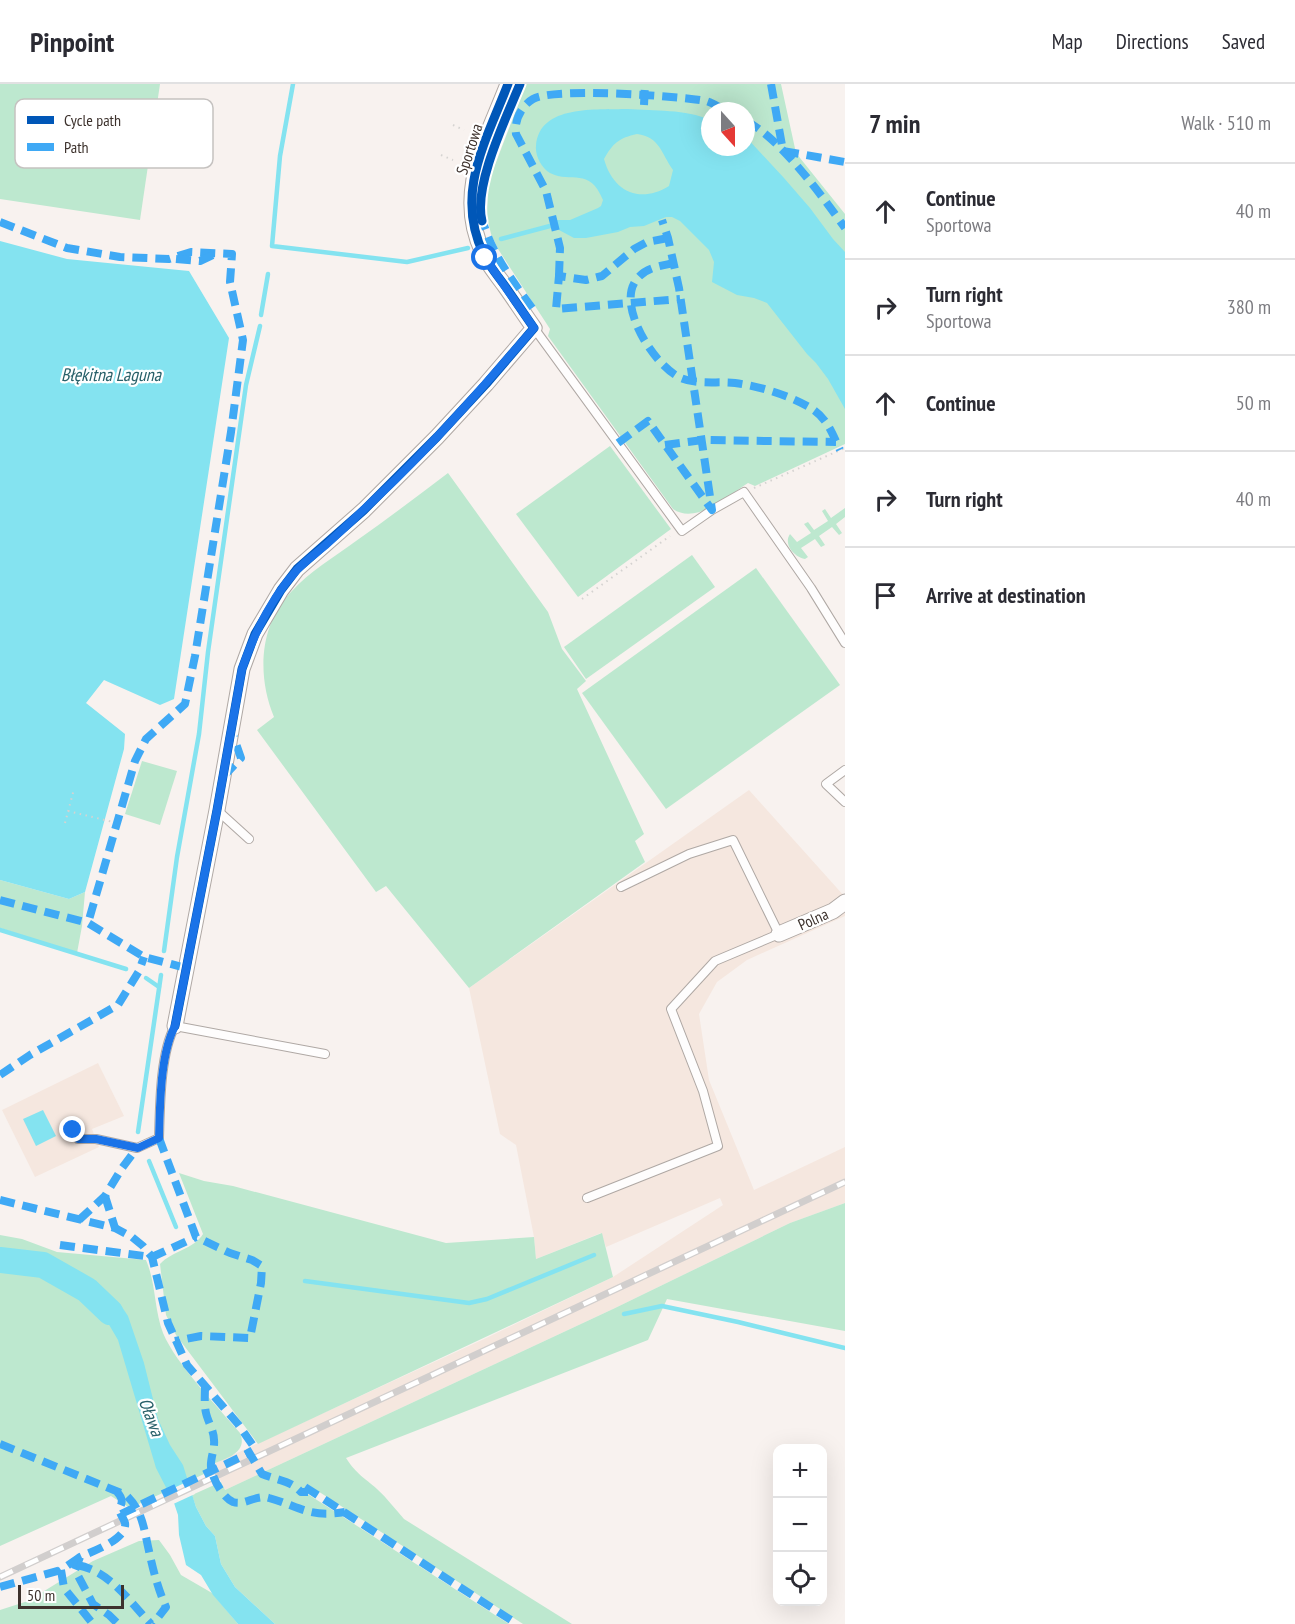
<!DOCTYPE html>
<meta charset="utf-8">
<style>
:root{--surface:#fff;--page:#f7f7f7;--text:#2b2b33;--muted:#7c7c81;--line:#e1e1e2}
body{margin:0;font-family:"PT Sans Narrow",sans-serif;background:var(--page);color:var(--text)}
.controls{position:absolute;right:18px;bottom:18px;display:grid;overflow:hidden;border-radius:12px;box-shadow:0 6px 24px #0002}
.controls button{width:54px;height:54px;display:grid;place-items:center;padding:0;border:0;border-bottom:2px solid var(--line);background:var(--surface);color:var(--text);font:30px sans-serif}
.compass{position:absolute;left:701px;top:18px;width:54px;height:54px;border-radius:50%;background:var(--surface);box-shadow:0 6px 24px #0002;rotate:159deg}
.scale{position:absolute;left:18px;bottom:15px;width:106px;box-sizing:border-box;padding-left:6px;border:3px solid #3d322d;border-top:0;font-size:16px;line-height:21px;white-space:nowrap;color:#3d322d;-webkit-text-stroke:4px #fff;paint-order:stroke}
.stop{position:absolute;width:18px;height:18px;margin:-14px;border:4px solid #1a73e8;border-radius:50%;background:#fff}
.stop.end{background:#1a73e8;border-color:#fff;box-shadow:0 2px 6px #0008}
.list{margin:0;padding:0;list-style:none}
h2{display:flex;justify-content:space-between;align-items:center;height:78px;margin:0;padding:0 24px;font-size:26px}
h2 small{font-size:20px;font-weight:400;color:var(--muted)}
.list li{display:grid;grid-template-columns:39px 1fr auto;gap:18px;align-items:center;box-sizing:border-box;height:96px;padding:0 24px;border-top:2px solid var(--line)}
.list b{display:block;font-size:22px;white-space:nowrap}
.list p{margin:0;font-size:20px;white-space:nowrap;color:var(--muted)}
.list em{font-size:20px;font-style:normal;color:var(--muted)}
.icon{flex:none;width:33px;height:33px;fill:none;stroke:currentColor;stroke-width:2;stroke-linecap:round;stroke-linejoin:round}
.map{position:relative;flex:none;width:845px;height:1540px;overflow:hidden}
header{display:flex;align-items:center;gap:36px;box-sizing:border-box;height:84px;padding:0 30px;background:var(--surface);border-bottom:2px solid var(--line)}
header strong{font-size:28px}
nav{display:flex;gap:33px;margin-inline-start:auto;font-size:21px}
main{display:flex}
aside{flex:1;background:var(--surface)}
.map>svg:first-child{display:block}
.built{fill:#f5e7df}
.green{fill:#bde8cf;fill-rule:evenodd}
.water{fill:#84e3f0;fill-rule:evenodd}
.pier{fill:#f8f2ef}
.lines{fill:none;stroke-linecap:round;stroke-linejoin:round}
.stream{stroke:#84e3f0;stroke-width:4.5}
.river{stroke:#84e3f0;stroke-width:26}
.lane-casing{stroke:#afa8a4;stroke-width:10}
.street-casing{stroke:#afa8a4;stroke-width:17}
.path{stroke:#d5d3d1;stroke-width:2;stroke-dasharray:1.5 4.5;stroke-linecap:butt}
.lane{stroke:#fefdfd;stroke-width:8}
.street{stroke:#fefdfd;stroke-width:15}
.rail-casing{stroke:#d1cecd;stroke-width:7}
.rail{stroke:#fff;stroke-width:4.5;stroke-dasharray:14;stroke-linecap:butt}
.quiet{stroke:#3fa9f5;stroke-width:8;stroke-dasharray:15 8;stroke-linecap:butt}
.cycleway-casing{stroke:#fff;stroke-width:13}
.cycleway{stroke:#0057b8;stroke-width:9}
.route{stroke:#1a73e8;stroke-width:8}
.labels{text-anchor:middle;stroke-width:4.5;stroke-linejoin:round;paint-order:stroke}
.street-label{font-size:16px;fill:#3d322d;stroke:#fff}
.water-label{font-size:18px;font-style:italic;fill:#286069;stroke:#fff}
.key{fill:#fff;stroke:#c5c2c0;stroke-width:1.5}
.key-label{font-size:16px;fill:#3d322d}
</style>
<header>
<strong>Pinpoint</strong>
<nav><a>Map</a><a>Directions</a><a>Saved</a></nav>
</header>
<main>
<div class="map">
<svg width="845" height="1540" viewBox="0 0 845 1540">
<rect width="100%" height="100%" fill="#f8f2ef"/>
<!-- built -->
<g class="built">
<path d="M749,706L845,813V832L747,876L717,898L699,930L709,996L754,1106L845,1063V1119L790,1139L613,1225L225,1406L213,1380L482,1256L613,1193L723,1121L720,1114L606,1163L601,1149L536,1175L534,1153L516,1061L500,1050L469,904Z"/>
<path d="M98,979L124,1032L92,1045L99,1063L35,1093L2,1026Z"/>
</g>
<!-- green -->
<g class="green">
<path d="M0,0H160L140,136L0,115Z"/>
<path d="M526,0H781L796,69L845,130V360L755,402L748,399C728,412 696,441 673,425L548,252L550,245L498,165L491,150L487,133L488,99ZM710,27H746V63H710Z"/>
<path d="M610,362L671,445L578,513L516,430Z"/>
<path d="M448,389L548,528L562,565L586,597L577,605L644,750L635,757L645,778L469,904L386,802L376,808L257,646L274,633C257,592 259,541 291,508C309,488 334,473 356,457C387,435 418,412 448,389Z"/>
<path d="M845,424V433L836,440L842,449L839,451L832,443L819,452L825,461L821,463L815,455L801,464L808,473L805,475C794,473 783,460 790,450L797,458L811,449L804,440L808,438L814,446L828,437L822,427L825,425L831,434Z"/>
<path d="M692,471L715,503L586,595L564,563Z"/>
<path d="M756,484L840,601L666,725L582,609Z"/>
<path d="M142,677L177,687L160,741L125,730Z"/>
<path d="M0,796L69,815L85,808L82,842L77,869L0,844Z"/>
<path d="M179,1089L204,1097L233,1102L446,1159L534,1153L536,1175L602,1149L613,1193L258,1360L176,1251L166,1231L160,1180C172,1167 194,1165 203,1150Z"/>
<path d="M845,1119V1247L667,1215L648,1256L346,1374C357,1391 364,1393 377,1405C387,1414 395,1425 404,1435L572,1540H523L307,1400L303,1407L509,1540H275L235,1503L221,1480L215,1452L206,1442L196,1423L192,1411L221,1398L225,1406L613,1225L790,1139Z"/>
<path d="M0,1151L22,1155L57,1168L146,1176C156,1199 154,1225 163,1249C176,1280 217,1322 240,1349C248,1368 228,1374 213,1380L215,1385L130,1424L111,1412L0,1462Z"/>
<path d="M159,1456L170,1471L181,1491L212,1509L238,1540H0V1526L28,1517L93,1477L139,1457Z"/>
</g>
<!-- water -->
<g class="water">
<path d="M628,25C654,27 686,25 710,36V63H746V53L784,94L810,124L833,155L845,168V325L828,295L816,279L807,270L767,219L754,214L737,211L712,198L714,178L709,166L680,137L672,133H666L644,142L630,143L618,148L586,154H574L559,146L556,136H570L598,124L601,122L603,116C589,82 572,100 550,89C541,84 535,71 536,62C539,20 597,26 628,25ZM637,50C660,53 661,69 673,86L669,102C640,120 613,108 604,75C613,59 619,54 637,50Z"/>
<path d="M0,157L67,175L189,187L229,254L174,615L160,621L104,596L86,619L125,650L124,665L85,808L69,815L0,796Z"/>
<path d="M43,1026L56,1052L36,1062L23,1035Z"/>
<path d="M91,1201L120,1220L128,1232L144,1279L158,1335L170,1361L183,1381L196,1423L206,1442L215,1452L221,1480L235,1503L275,1540H238L213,1511L201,1491L186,1481L179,1451L178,1431L174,1419L156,1384L118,1256L101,1227L82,1211Z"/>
</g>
<!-- pier -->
<path class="pier" d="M191,1396L195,1410L171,1421L165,1408Z"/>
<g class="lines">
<!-- stream -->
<g class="stream">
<path d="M293,0L280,72L272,162L407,178L468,164"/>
<path d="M501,155L550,142"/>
<path d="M261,231L268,190"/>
<path d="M0,846L126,885"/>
<path d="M164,867L177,773L199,650L208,568L246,301L260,242"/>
<path d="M146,894L159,903"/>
<path d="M138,1048L161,891"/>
<path d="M149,1077L176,1143"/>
<path d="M305,1197L469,1219L487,1215L594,1171"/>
<path d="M624,1230L662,1222L738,1238L845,1264"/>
</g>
<!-- river -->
<path class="river" d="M0,1176L43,1181L87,1206L110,1228"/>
<defs>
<g id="lane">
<path d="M534,244L682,447L712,426L744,408L811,504L845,559"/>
<path d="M845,686L826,700L845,718"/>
<path d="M217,726L249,755"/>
<path d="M73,1046L78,1055H96L137,1064L159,1054C160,1022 160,969 175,942L325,970"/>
<path d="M587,1114L718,1062L703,1007L671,925L715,877L779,850L733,756L689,770L621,803"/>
</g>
<g id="street">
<path d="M779,850L833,827L845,818"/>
<path d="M175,942L217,726L242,585L255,550L281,506L297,485L364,426L437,353L486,300L534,244C524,230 515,216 505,202C498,192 489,182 484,171C454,110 486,57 508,0"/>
</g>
</defs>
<!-- lane casing -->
<use href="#lane" class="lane-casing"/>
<!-- street casing -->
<use href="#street" class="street-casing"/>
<!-- path -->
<g class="path">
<path d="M453,41L464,46"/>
<path d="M441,71L453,76"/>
<path d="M754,404L845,364"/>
<path d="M582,515L670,452"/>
<path d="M68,727L117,739"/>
<path d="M65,739L74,705"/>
</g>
<!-- lane -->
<use href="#lane" class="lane"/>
<!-- street -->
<use href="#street" class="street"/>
<defs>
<path id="rail" d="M0,1493L845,1098"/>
</defs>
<!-- rail casing -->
<use href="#rail" class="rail-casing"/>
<!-- rail -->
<use href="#rail" class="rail"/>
<!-- quiet -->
<g class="quiet">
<path d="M771,0L783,67L845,78"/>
<path d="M644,21L645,0"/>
<path d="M746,37C779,53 823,113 845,144"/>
<path d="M481,131C491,170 512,196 535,228"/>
<path d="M0,138L67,164L120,173L169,175L191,168L232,170L230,198L243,256L231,348L195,572L185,620L146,655L135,677L88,839"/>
<path d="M668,154L647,158L634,165L602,192L586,196L559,192L556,225L680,215"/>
<path d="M176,175L200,177L213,171"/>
<path d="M674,179C661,182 646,183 637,195C615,221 655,283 681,294C698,301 717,297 735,299C759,302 788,311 809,323C827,333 832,349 840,366"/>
<path d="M559,192L560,164L546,107L516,50C514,37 521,22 533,15C554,3 679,12 706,17C713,19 720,24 727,27"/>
<path d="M618,359L648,337L712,426L679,204L668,154L662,136"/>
<path d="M665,361L703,356L836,358"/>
<path d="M224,692L241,674L233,651"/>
<path d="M0,816L88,839L144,873L186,884"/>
<path d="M0,991L30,971L118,921L139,887L144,873"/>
<path d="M159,1054L196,1153L230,1169L252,1176L262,1182L261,1199L250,1254L201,1252L175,1257"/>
<path d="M105,1112L115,1144"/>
<path d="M0,1116L115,1144L132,1153L143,1162L152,1173L168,1239L187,1281L238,1340L254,1363"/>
<path d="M79,1136L105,1112L122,1084L137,1064"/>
<path d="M60,1161L152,1173L196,1153"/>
<path d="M205,1302C205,1311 204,1320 206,1329C208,1338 214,1347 214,1356C215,1365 210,1375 211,1383C212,1394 223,1414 233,1418C245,1422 256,1410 269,1414C301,1423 309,1434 345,1428"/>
<path d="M0,1360L126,1411C143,1427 144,1446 149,1467C153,1486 158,1505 166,1523L153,1540"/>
<path d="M247,1365L262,1390C276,1396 290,1396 301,1408H308"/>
<path d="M305,1403L517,1540"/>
<path d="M117,1408C123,1414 123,1418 119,1425C120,1430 124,1435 125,1439C128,1455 91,1468 80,1473L75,1486L93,1520L109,1531L118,1540"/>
<path d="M121,1430L249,1369"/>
<path d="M80,1473L61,1486L64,1504L93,1540"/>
<path d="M77,1481C110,1487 129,1517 151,1540"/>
<path d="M0,1503L61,1486"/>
</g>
<defs>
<g id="cycleway">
<path d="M482,137C473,102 506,34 520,0"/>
<path d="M175,942L217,726L242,585L255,550L281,506L297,485L364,426L437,353L486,300L534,244C524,230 515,216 505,202C498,192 489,182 484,171C454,110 486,57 508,0"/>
</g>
</defs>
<!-- cycleway casing -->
<use href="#cycleway" class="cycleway-casing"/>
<!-- cycleway -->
<use href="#cycleway" class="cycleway"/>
</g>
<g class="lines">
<!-- route -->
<path class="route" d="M73,1046L78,1055H96L138,1064L159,1054C160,1022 160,970 175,942L217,726L242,585C254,550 271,514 297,486C306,476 318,468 328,459C351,438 373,417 395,396C444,348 489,296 534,244L485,174"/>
</g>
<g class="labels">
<!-- street labels -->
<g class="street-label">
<text transform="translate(469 65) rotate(-72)" y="6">Sportowa</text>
<text transform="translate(813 835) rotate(-24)" y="6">Polna</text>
</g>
<!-- water labels -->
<g class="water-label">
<text x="111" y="297">Błękitna Laguna</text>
<text transform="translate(151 1333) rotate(69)" y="6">Oława</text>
</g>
</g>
<!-- legend -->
<rect x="15" y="15" width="198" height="69" rx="9" class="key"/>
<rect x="27" y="32" width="27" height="8" fill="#0057b8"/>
<rect x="27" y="59" width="27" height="8" fill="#3fa9f5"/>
<g class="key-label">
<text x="64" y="42">Cycle path</text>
<text x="64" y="69">Path</text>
</g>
</svg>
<div class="controls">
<button>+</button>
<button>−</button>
<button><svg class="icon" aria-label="locate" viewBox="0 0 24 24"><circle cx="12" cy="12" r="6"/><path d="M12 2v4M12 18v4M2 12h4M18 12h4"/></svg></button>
</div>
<svg class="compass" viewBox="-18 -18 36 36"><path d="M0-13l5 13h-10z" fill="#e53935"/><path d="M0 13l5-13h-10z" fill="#7c7c81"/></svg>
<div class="scale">50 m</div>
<div class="stop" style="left:485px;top:174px"></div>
<div class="stop end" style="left:73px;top:1046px"></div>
</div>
<aside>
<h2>7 min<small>Walk · 510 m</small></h2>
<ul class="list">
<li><svg class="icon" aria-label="ahead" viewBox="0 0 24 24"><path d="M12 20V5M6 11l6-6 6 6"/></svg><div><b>Continue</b><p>Sportowa</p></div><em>40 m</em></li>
<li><svg class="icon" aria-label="right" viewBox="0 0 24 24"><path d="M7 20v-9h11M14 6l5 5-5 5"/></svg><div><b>Turn right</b><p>Sportowa</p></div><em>380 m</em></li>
<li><svg class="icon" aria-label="ahead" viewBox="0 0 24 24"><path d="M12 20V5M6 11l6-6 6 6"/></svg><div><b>Continue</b></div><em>50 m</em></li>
<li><svg class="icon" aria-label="right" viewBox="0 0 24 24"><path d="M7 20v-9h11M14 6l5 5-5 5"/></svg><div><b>Turn right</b></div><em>40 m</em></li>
<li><svg class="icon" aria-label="arrive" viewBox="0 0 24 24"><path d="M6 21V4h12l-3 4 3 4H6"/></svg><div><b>Arrive at destination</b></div></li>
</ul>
</aside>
</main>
